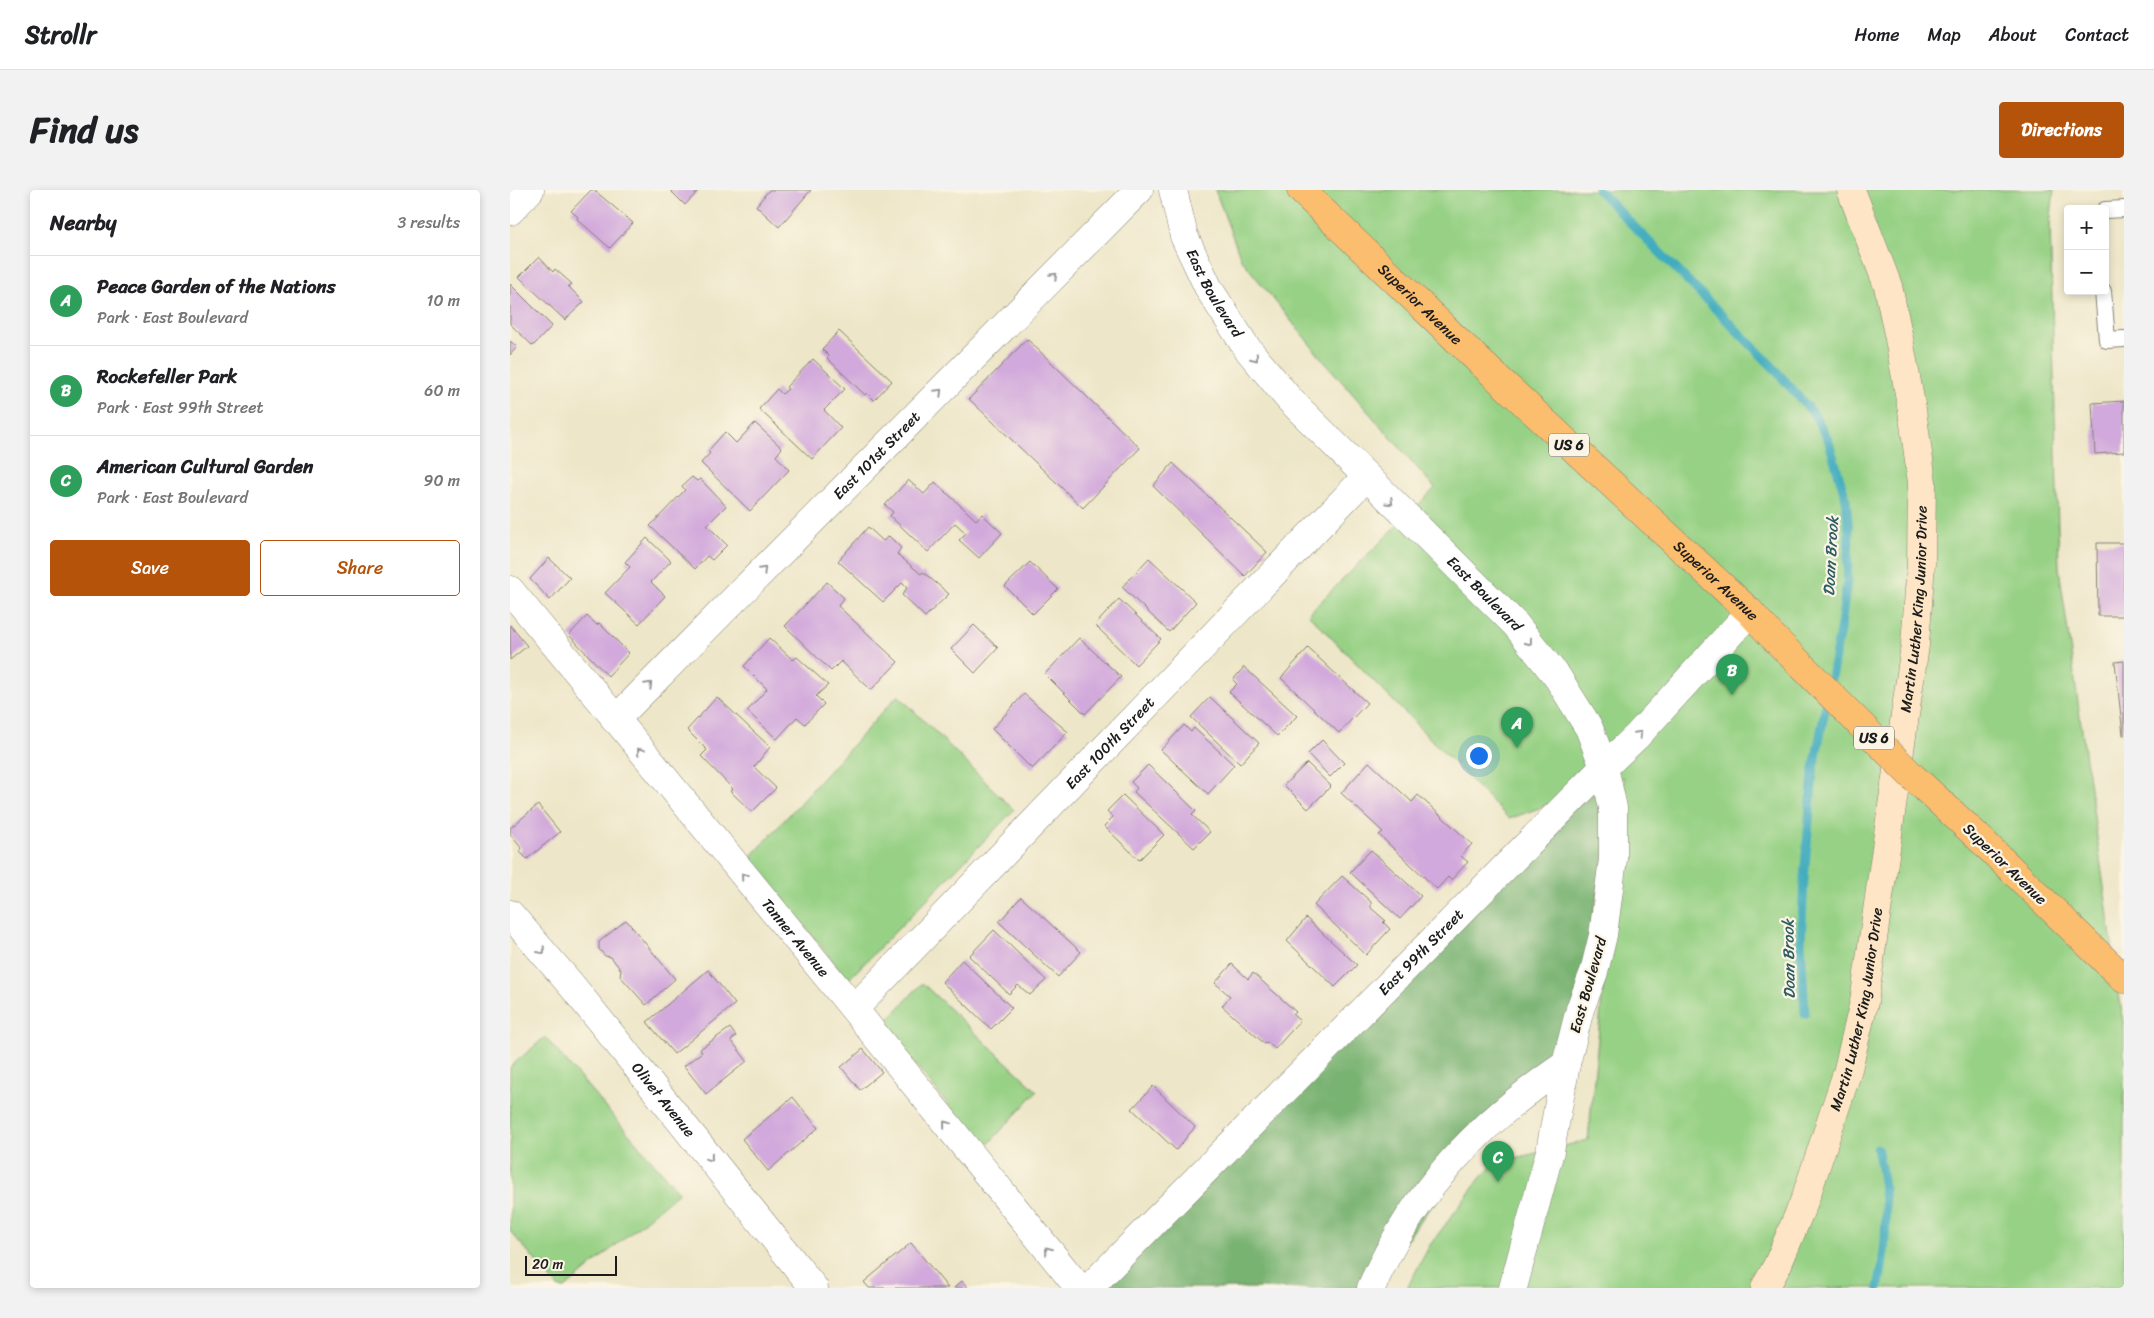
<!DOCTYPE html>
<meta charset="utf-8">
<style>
:root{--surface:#fff;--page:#f2f2f2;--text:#202124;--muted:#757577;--line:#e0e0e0;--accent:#b45309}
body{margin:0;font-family:Sriracha,sans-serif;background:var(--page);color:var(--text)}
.controls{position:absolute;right:15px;top:15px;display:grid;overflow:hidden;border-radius:5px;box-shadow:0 2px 8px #0003}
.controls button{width:45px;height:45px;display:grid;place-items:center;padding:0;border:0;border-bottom:1px solid var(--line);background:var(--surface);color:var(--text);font:25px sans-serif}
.scale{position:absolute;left:15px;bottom:12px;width:92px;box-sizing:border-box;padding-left:5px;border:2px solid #1c1c1c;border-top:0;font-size:14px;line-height:18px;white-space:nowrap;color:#1c1c1c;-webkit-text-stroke:4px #fcf5e5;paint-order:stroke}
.you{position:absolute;left:968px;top:565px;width:18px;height:18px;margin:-12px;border:4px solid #fff;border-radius:50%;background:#1a73e8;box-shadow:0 0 0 8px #1a73e833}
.badge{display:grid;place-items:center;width:32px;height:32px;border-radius:50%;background:var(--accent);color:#fff;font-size:16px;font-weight:700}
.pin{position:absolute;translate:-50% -41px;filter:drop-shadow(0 1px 2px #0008)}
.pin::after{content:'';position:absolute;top:26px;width:18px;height:15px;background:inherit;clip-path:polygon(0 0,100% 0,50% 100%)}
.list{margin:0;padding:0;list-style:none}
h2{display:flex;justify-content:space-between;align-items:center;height:65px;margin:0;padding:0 20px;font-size:21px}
h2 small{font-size:16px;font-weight:400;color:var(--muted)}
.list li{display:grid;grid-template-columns:32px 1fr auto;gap:15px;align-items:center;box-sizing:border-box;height:90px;padding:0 20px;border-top:1px solid var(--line)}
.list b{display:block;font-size:19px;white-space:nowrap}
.list p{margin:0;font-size:16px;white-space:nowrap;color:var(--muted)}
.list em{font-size:16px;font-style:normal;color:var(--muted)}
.actions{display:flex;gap:10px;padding:15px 20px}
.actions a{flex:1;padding:11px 0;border:1px solid var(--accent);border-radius:5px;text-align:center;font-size:18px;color:var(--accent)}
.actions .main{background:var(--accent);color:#fff}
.map{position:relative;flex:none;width:1614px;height:1098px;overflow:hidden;border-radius:5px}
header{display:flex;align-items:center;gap:30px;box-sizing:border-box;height:70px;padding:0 25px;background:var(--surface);border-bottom:1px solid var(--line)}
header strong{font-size:24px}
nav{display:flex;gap:28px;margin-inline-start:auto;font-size:18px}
.intro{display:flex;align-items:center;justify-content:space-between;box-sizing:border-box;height:120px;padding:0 30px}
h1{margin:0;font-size:35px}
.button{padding:12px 22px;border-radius:5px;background:var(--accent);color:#fff;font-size:18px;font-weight:700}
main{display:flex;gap:30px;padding:0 30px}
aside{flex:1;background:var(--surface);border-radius:5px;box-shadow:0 2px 8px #0003}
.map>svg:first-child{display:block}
.green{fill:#97d185;stroke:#5a7650}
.forest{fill:#79b372;stroke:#4a6847}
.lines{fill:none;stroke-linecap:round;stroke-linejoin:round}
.stream{stroke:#3facbe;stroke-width:9}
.building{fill:#d1a9dc}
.lane-casing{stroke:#848172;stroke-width:18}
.street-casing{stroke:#848172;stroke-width:29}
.secondary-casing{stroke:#848172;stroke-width:29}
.primary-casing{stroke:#848172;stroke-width:29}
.lane{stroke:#fff;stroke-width:16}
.street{stroke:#fff;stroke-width:28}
.secondary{stroke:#fde5c5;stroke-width:28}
.primary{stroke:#fbbd6e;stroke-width:28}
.primary-bridge-casing{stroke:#848172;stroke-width:29;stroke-linecap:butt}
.primary-bridge{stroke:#fbbd6e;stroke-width:28}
.oneway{stroke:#999}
.labels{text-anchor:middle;stroke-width:4.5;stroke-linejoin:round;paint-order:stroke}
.shield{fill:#fcf5e5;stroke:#5f5d58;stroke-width:1}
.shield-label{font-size:14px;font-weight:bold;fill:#1c1c1c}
.street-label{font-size:15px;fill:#1c1c1c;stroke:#fcf5e5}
.water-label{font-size:16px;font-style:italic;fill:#2c5d65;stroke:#fcf5e5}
</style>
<header>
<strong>Strollr</strong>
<nav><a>Home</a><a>Map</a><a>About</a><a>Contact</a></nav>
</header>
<div class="intro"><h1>Find us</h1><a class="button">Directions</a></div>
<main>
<aside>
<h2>Nearby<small>3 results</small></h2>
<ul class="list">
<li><span class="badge" style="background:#2e9e5b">A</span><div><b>Peace Garden of the Nations</b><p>Park · East Boulevard</p></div><em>10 m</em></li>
<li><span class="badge" style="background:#2e9e5b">B</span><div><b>Rockefeller Park</b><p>Park · East 99th Street</p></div><em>60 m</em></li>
<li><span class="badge" style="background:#2e9e5b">C</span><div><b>American Cultural Garden</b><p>Park · East Boulevard</p></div><em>90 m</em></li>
</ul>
<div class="actions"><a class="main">Save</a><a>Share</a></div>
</aside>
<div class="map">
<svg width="1614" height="1098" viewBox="0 0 1614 1098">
<rect width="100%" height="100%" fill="#fcf5e5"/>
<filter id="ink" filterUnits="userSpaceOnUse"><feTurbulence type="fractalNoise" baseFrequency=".02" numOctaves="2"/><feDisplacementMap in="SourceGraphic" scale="10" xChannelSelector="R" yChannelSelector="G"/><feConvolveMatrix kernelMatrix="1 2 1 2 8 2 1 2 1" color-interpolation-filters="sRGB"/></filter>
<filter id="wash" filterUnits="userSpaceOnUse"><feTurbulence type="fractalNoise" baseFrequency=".0096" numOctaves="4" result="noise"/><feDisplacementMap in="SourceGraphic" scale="20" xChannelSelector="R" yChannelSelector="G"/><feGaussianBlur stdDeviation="1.12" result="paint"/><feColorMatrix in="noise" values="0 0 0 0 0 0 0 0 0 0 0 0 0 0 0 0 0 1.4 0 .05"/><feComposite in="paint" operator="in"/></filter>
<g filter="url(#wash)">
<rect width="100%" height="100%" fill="#ede6c8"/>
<!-- green -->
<g class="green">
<path d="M705,0H1544L1540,34L1549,378L1614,839V1098H897L920,1055L972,986L985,973L993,969L1006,968L1078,950L1114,587L999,629L798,424L925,298L812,169L731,69Z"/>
<path d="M388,505L504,620L338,790L240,668Z"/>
<path d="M412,793L527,901L474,959L373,835Z"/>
<path d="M35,847L169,1002L55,1098H49L0,1041V877Z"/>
</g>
<!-- forest -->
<path class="forest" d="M1094,577L1103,618L1056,874L991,922L861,1098H579Z"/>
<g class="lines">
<!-- stream -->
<g class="stream">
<path d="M1088,0L1261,175L1303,223L1318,249L1336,309L1339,343L1337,391L1331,435L1303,583L1294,689L1291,753L1295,824"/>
<path d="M1367,958C1378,1005 1379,1050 1368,1098"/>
</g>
</g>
<g id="blocks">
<!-- building -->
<g class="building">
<path d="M81,0H84L123,33L100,58L67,29L68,27L61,21Z"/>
<path d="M160,0H189L175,15Z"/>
<path d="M259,0H301L269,37L246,16Z"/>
<path d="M29,67L43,82L45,79L62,94L58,96L74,112L55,130L9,87Z"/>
<path d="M0,94L42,136L23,156L0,134Z"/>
<path d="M329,141L382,191L364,210L357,203L355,205L317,168L319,166L312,159Z"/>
<path d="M517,149L630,258L573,318L459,209Z"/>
<path d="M0,151L7,157L0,165Z"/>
<path d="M303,169L335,199L314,220L331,238L302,269L249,219L267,199L272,204L278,199L276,197Z"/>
<path d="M1614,211V262L1585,264L1582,213Z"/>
<path d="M245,233L272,258L266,266L279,280L240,321L191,273L200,263L198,261L215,242L226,253Z"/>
<path d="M663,273L757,362L735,386L643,296Z"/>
<path d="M182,287L187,291L190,289L216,316L197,335L217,355L202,370L197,366L185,379L140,336L175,300L172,296Z"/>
<path d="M398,290L414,304L425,292L466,330L472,324L492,343L469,368L449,350L456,343L445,333L418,362L380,326L383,322L375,315Z"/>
<path d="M358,337L373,351L379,346L391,358L387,364L411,384L413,382L439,404L415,427L392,405L397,398L392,393L373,412L328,371Z"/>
<path d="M137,348L161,371L141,392L155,406L129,434L95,403L120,377L115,372Z"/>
<path d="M1587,353H1614V426H1588Z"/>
<path d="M39,368L60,388L40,410L20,389Z"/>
<path d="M639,368L686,412L659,442L612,397Z"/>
<path d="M520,372L548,399L523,424L495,396Z"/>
<path d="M317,392L334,408L328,416L388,472L361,500L331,471L321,481L275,436Z"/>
<path d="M609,409L651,449L626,475L585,435Z"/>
<path d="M77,426L87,435L89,433L119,463L98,486L59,445Z"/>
<path d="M0,435L17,456L0,470Z"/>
<path d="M464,435L488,458L465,483L441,459Z"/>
<path d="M259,448L283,470L287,467L318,495L306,506L314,514L295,534L287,527L267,549L237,521L257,499L234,476Z"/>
<path d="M569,448L611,487L575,524L535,484Z"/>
<path d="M798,458L857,513L829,543L771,488Z"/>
<path d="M1614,471V545H1613L1605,472Z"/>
<path d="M734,477L787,526L767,546L719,502L727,494L723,490Z"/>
<path d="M514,504L558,542L522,579L482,539Z"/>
<path d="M207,507L260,557L244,577L266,598L242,622L220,601L223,599L191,566L197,560L177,540Z"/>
<path d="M700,507L749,553L730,574L681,527Z"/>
<path d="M674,535L681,542L684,538L724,575L698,604L651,560Z"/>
<path d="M812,550L834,573L820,587L798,564Z"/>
<path d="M859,572L902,612L908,605L962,654L951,666L958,672L941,690L938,687L927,699L869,645L873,642L831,603Z"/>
<path d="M797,573L821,596L798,619L774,595Z"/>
<path d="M638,575L686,621L682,625L700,642L684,658L624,602L627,598L621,592Z"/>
<path d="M613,605L654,645L629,670L594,636L603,627L597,621Z"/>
<path d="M28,615L50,642L17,669L9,661L12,659L0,644V638Z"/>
<path d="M861,660L911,706L890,729L840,682Z"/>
<path d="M832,686L861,712V718L876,731L873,732L880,739L856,765L804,715Z"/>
<path d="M511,707L571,762L548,787L489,732Z"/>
<path d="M796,728L847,775L825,797L777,751Z"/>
<path d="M116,730L165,789L136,815L110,786L111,780L101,767L95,766L89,759V752Z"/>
<path d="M484,740L536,790L520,805L508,795L499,804L459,766Z"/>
<path d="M452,770L502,818L481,839L432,792Z"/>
<path d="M722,774L738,789L743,783L786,822L783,825L790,831L765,859L757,852L755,854L712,816L720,806L705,793Z"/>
<path d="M198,780L225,814L164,864L137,832Z"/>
<path d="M220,838L226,846L221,850L237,871L196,904L174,876L192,862L190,859Z"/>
<path d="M353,859L372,882L350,900L331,877Z"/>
<path d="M643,896L685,937L666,960L622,919Z"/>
<path d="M283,907L308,938L258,981L232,949Z"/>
<path d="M401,1053L438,1098H359L354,1092Z"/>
<path d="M452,1091L458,1098H444Z"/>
</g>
</g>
</g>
<g filter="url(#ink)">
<use href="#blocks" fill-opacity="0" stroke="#848172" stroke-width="1"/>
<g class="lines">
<defs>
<g id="lane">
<path d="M1595,20L1614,19"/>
<path d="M1593,101L1597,150L1614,149"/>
</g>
<g id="street">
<path id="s1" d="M663,0L674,46L699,99L736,157L779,209L1006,435L1048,488L1079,538L1094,577L1103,618V669L1093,745L1084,782L1070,819L1056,874C968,934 905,999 861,1098"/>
<path d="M0,21L20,0"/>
<path id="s2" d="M0,400L344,819L569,1098"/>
<path id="s3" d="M105,530L629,0"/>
<path id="s4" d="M0,724L63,797L304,1098"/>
<path id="s5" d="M344,819L856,287"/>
<path id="s6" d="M579,1098L1094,577L1127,546L1240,422"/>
<path d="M1003,1098L1040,961L1056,874"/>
</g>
<g id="secondary">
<path id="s7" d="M1255,1098L1268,1074L1295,1009L1337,883L1354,812L1405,455L1411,373L1412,292L1402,220L1389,149L1378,96L1341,0"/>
</g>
<g id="primary">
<path id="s8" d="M791,0L969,171L1240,422L1262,446"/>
<path d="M1468,647L1614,789"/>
</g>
</defs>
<!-- lane casing -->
<use href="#lane" class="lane-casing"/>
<!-- street casing -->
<use href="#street" class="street-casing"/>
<!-- secondary casing -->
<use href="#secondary" class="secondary-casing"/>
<!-- primary casing -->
<use href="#primary" class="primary-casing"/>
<!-- lane -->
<use href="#lane" class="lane"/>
<!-- street -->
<use href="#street" class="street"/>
<!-- secondary -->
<use href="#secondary" class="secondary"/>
<!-- primary -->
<use href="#primary" class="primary"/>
<defs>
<path id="primary-bridge" d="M1262,446L1403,587L1468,647"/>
</defs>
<!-- primary-bridge casing -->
<use href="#primary-bridge" class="primary-bridge-casing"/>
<!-- primary-bridge -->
<use href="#primary-bridge" class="primary-bridge"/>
</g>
<!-- one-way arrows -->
<defs><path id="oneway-chevron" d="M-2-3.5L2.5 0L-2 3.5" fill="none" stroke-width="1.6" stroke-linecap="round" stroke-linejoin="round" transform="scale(1.25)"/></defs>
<g class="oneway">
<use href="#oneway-chevron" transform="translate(544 86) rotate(-45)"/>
<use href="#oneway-chevron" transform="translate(745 168) rotate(51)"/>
<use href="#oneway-chevron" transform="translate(429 202) rotate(-45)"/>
<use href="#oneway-chevron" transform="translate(880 312) rotate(44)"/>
<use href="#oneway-chevron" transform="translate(253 380) rotate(-45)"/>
<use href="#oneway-chevron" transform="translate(1019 452) rotate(51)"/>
<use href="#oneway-chevron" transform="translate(139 495) rotate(-45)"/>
<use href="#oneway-chevron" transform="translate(1129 544) rotate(-47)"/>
<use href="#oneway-chevron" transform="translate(130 561) rotate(-130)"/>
<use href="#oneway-chevron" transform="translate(234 686) rotate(-130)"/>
<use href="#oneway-chevron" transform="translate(32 761) rotate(49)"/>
<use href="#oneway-chevron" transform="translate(436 934) rotate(-129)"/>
<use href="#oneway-chevron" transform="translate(200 968) rotate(51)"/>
<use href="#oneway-chevron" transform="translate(538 1060) rotate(-129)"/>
</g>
</g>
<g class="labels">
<!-- shield labels -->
<g class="shield">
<rect x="1039" y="243.5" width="40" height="23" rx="4"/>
<rect x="1344" y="536.5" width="40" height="23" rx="4"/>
</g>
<g class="shield-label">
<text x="1059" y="260">US 6</text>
<text x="1364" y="553">US 6</text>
</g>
<!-- street labels -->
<g class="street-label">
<text dy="5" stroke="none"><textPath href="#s1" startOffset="112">East Boulevard</textPath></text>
<text dy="5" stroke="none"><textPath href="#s8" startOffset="165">Superior Avenue</textPath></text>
<text dy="5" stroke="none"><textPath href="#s3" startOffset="372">East 101st Street</textPath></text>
<text dy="5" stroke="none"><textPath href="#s8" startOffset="570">Superior Avenue</textPath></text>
<text dy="5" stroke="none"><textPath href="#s1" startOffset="518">East Boulevard</textPath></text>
<text dy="5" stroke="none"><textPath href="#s7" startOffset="700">Martin Luther King Junior Drive</textPath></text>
<text dy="5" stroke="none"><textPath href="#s5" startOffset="369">East 100th Street</textPath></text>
<text transform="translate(1495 674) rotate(44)" y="5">Superior Avenue</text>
<text dy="5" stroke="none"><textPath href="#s2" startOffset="450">Tanner Avenue</textPath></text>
<text dy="5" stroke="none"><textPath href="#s6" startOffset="472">East 99th Street</textPath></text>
<text transform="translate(1078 795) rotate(-74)" y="5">East Boulevard</text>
<text dy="5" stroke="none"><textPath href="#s7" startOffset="295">Martin Luther King Junior Drive</textPath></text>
<text dy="5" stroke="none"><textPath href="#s4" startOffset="241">Olivet Avenue</textPath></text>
</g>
<!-- water labels -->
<g class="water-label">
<text transform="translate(1320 366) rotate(-87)" y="6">Doan Brook</text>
<text transform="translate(1278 769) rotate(-91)" y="6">Doan Brook</text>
</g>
</g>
</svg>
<div class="controls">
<button>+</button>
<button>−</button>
</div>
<div class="scale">20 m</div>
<div class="you"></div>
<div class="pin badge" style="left:1007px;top:558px;background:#2e9e5b">A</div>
<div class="pin badge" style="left:1222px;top:505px;background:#2e9e5b">B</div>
<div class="pin badge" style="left:988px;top:992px;background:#2e9e5b">C</div>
</div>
</main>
